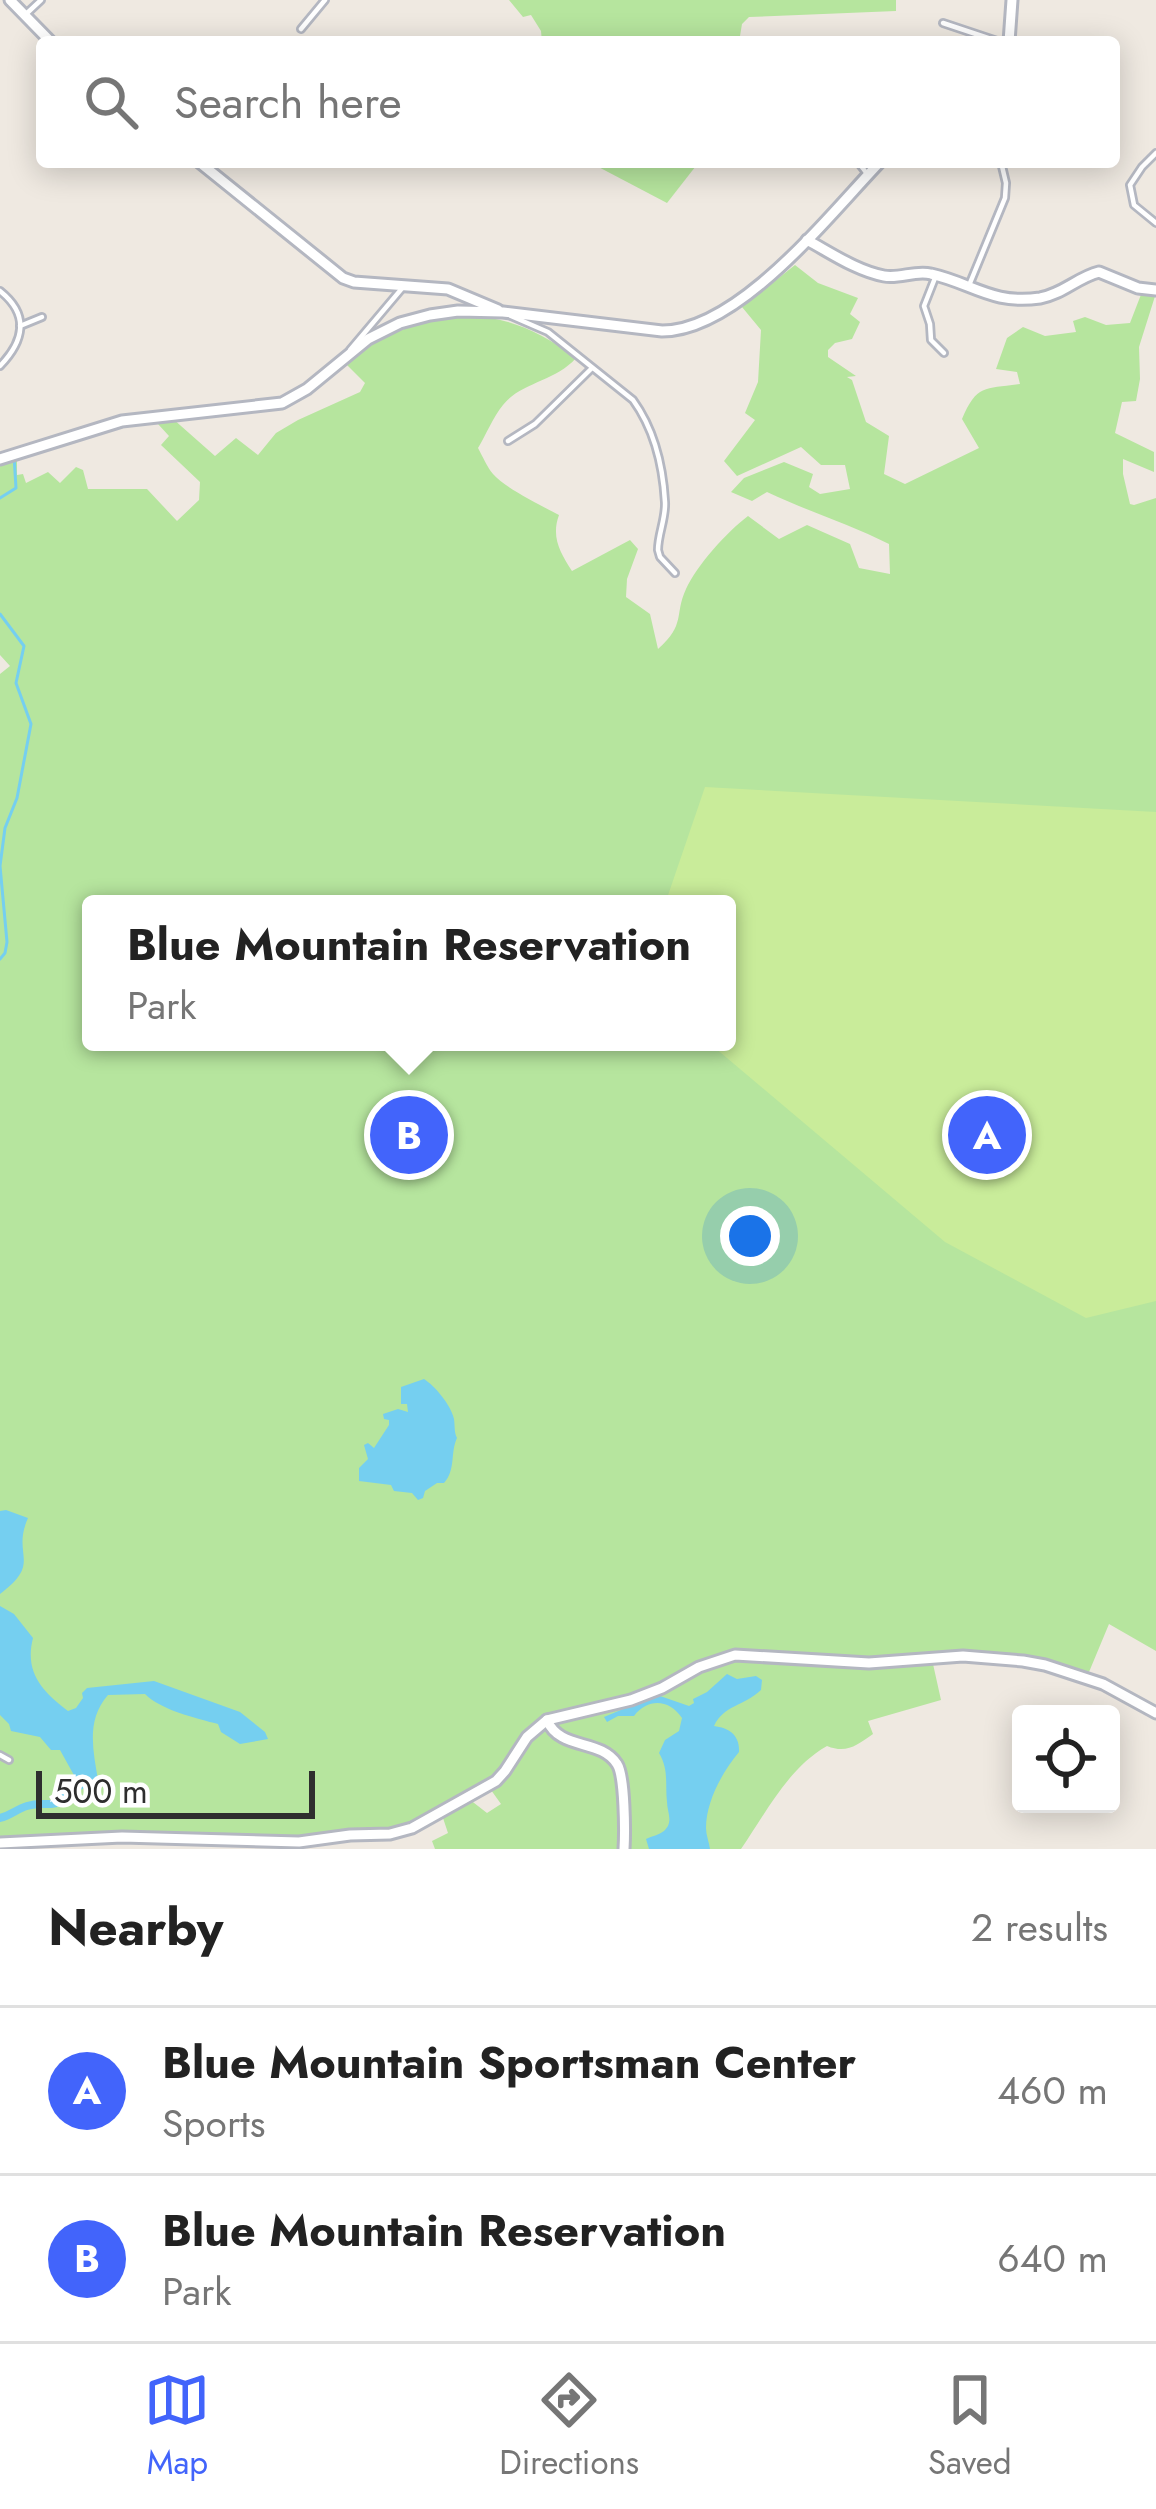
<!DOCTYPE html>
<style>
:root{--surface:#fff;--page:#f6f6f6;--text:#222;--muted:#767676;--line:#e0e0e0;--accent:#4264fb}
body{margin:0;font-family:Jost,sans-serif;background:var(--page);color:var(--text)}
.controls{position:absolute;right:36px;bottom:36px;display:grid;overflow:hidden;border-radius:12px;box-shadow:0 6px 30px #0003}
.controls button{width:108px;height:108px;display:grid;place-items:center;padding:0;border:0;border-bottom:3px solid var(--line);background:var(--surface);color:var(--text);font:60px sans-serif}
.scale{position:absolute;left:36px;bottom:30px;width:279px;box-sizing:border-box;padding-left:12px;border:6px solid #2e2e2e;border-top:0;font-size:33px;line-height:42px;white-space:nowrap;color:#2e2e2e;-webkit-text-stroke:9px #fff;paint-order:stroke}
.you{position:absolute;left:750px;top:1236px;width:42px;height:42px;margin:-30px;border:9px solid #fff;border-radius:50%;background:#1a73e8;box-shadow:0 0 0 18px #1a73e833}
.badge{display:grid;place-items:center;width:78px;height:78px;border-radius:50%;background:var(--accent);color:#fff;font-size:39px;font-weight:700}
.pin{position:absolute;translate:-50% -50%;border:6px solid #fff;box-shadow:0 3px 12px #0006}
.popup{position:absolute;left:82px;top:895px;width:654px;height:156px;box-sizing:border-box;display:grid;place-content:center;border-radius:12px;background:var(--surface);filter:drop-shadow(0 3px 9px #0005);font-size:39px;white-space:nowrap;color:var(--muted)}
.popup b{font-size:45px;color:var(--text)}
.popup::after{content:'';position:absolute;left:50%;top:100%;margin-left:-24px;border:24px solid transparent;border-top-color:var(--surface)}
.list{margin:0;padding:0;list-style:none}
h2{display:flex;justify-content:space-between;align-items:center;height:156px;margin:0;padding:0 48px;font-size:51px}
h2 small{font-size:39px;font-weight:400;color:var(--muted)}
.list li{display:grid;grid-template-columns:78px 1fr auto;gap:36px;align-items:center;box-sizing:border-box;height:168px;padding:0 48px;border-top:3px solid var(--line)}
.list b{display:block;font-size:45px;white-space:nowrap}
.list p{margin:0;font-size:39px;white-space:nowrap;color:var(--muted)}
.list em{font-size:39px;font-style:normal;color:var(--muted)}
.icon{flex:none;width:66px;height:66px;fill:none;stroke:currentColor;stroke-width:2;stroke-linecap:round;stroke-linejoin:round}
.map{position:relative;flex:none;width:1156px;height:1849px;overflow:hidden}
.search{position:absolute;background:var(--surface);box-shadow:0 6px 30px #0003;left:36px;right:36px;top:36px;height:132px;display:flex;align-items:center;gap:30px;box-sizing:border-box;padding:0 42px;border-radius:12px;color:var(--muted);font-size:45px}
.sheet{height:492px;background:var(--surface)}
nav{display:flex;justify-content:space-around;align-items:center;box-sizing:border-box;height:168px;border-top:3px solid var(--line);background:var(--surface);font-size:33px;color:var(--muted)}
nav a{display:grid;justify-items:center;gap:6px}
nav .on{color:var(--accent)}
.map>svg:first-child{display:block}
.green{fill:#b6e59e;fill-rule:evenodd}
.pitch{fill:#c9ec9a}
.water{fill:#75cff0}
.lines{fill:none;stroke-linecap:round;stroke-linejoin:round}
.stream{stroke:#75cff0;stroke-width:3}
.river{stroke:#75cff0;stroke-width:8}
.street-casing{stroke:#b4b7c1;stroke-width:10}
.secondary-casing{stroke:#b4b7c1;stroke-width:15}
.street{stroke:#fff;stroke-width:4.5}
.secondary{stroke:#fff;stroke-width:9}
</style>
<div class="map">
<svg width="1156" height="1849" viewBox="0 0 1156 1849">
<rect width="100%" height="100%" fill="#efe9e1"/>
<!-- green -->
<g class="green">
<path d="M509,0H896V11L749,17L742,24L739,42H542L541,31L531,15L523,17Z"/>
<path d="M589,162H699L667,203Z"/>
<path d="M795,265L818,283L858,298L850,314L860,322L852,339L835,343L828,350V357L856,376L847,377L852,380L866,422L889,436L884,474L905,484L979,448L962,419C977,384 985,389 1020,384L1017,372L996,369L1007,338L1023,327L1045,336L1076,332L1073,321L1085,317L1106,325L1130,323L1142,292L1156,293L1139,347L1140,379L1136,401L1122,402L1115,433L1154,452V472L1123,459V474L1130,504L1134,505L1156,498V1651L1109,1624L1089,1672C1036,1660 985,1649 931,1655L941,1700L868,1721L873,1734C857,1745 847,1754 827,1746C788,1768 766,1813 741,1849H435L432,1841L448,1833L442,1815L469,1799L487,1813L501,1804L491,1790L499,1783C461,1781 427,1823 390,1830C332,1840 272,1837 214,1836C142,1835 71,1835 0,1838V674L10,666L0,655V465L17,459V475L23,474L26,483L48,472L60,483L76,467L83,470L88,489H147L177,521L199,500L200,482L161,445L169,436L158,424L172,418L215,456L236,438L258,455L276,433L298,420L360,392L365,383L343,361C424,309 494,295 576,358C555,382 521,382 503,405C493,417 486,435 478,448C483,457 487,467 493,474C505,488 542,506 559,515C551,537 560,552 572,571L630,540L638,549L627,579L626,597L650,614L658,649C686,624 674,615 686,589C697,565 727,532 748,516L779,539L807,525L850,544L859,568L890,574L889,544C849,524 807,511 767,492L752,501L731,492L744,478L784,462L813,474L809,487L820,494L850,489L845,465H821L801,447L737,476L724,461L755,420L745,413L758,382L761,330L742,307ZM91,904H727V1042H91Z"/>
</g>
<!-- pitch -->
<path class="pitch" d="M705,787L1156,812V1301L1086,1318L945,1242L708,1042H727V904H665Z"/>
<!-- water -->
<g class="water">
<path d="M424,1379C435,1386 451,1405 454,1419C455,1426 454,1432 457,1438C450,1453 456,1470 444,1483H437L425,1491L423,1498L418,1500L412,1493L394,1491L391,1485L359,1481V1468L368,1459L364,1445L368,1443L374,1448L389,1425V1420L384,1419L383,1414L398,1409L408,1412L407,1404H401V1387Z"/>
<path d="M6,1510L28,1518C11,1556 43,1562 0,1594V1511Z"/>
<path d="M0,1606L14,1614L33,1638C24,1673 43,1692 68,1711L76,1708L83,1698L82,1693L87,1688L154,1681L240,1712L265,1732L268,1739L240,1744L221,1732L218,1724C195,1718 161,1710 145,1694L108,1695C86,1720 93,1750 98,1780L72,1795L69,1787L75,1777L60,1750H51L40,1737L11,1731L9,1724L0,1715Z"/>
<path d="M727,1674L737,1679L756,1676L762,1680L761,1690C744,1706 724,1705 714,1726C729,1728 740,1735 739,1752C723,1771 706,1801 706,1828C706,1835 709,1842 710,1849H649L646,1839C652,1836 659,1835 664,1831C674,1822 667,1812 667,1802C665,1783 669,1770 659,1753L665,1740L679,1731L682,1718C669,1699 648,1698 634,1716H618L607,1722L604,1717L652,1697L660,1696L689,1706L694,1703L693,1699L707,1692Z"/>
</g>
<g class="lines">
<!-- stream -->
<g class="stream">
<path d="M0,498L16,488L14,456"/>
<path d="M0,614L24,646L16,683L31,724L17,798L5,828L0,866L7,942L5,953L0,959"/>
</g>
<!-- river -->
<path class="river" d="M0,1818C11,1815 17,1809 27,1806C50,1799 55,1814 70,1788"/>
<defs>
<g id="street">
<path d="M25,15L41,0"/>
<path d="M943,23L1000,42"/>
<path d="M301,29L325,0"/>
<path d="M1156,153L1142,167L1130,185L1134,205L1156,223"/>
<path d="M858,162L868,175"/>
<path d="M935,278L924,306L930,324L931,340L944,353"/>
<path d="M970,283L1005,198L1006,183L1001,162"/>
<path d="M0,291C30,315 24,341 0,366"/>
<path d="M511,316L548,332L633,400C654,429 663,467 665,502C666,518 658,534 658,550L660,557L675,573"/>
<path d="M20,326L42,317"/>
<path d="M350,350L404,286"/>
<path d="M508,441L535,424L592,368"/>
<path d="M0,1755L9,1760"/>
</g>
<g id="secondary">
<path d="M10,0L51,42"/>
<path d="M1009,42L1012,0"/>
<path d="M199,162L343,278L354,282L448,289L498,310"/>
<path d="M807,240C831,253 857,271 884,276C900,279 915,270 931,274C972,283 992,305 1040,298C1063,294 1078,277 1099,272L1138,288L1156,290"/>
<path d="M0,459L122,421L282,403L307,389L368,339L400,323L430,315L458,311L503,312L662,331C739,331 830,214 880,162"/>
<path d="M547,1720C560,1751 600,1738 617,1764C625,1776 625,1833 624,1849"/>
<path d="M0,1843L122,1837L299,1842L350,1835L390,1834L412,1828L496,1781L505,1771L527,1737L547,1720L631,1700L662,1688L699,1667L735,1655L869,1663L963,1656L1023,1661L1045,1665L1103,1684L1156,1713"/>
</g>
</defs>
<!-- street casing -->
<use href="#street" class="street-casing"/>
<!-- secondary casing -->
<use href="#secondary" class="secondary-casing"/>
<!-- street -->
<use href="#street" class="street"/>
<!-- secondary -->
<use href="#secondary" class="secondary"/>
</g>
</svg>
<div class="controls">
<button><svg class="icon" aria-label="locate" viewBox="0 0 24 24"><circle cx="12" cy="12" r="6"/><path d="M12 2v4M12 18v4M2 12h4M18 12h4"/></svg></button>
</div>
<div class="scale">500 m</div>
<div class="you"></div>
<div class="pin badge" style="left:987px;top:1135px">A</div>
<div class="pin badge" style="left:409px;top:1135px">B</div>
<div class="popup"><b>Blue Mountain Reservation</b>Park</div>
<div class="search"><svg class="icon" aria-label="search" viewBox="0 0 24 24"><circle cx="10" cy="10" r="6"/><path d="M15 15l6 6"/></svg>Search here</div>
</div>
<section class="sheet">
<h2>Nearby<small>2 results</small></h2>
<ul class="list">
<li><span class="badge">A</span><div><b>Blue Mountain Sportsman Center</b><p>Sports</p></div><em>460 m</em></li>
<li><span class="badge">B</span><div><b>Blue Mountain Reservation</b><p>Park</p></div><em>640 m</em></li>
</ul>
</section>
<nav>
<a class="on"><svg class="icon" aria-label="map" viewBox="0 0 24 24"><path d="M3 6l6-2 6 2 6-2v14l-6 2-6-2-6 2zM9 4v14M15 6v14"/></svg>Map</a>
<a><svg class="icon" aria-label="directions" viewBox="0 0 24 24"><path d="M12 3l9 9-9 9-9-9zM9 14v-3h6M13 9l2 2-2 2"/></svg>Directions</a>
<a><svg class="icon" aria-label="saved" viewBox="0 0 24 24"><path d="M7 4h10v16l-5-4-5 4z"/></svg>Saved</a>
</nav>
